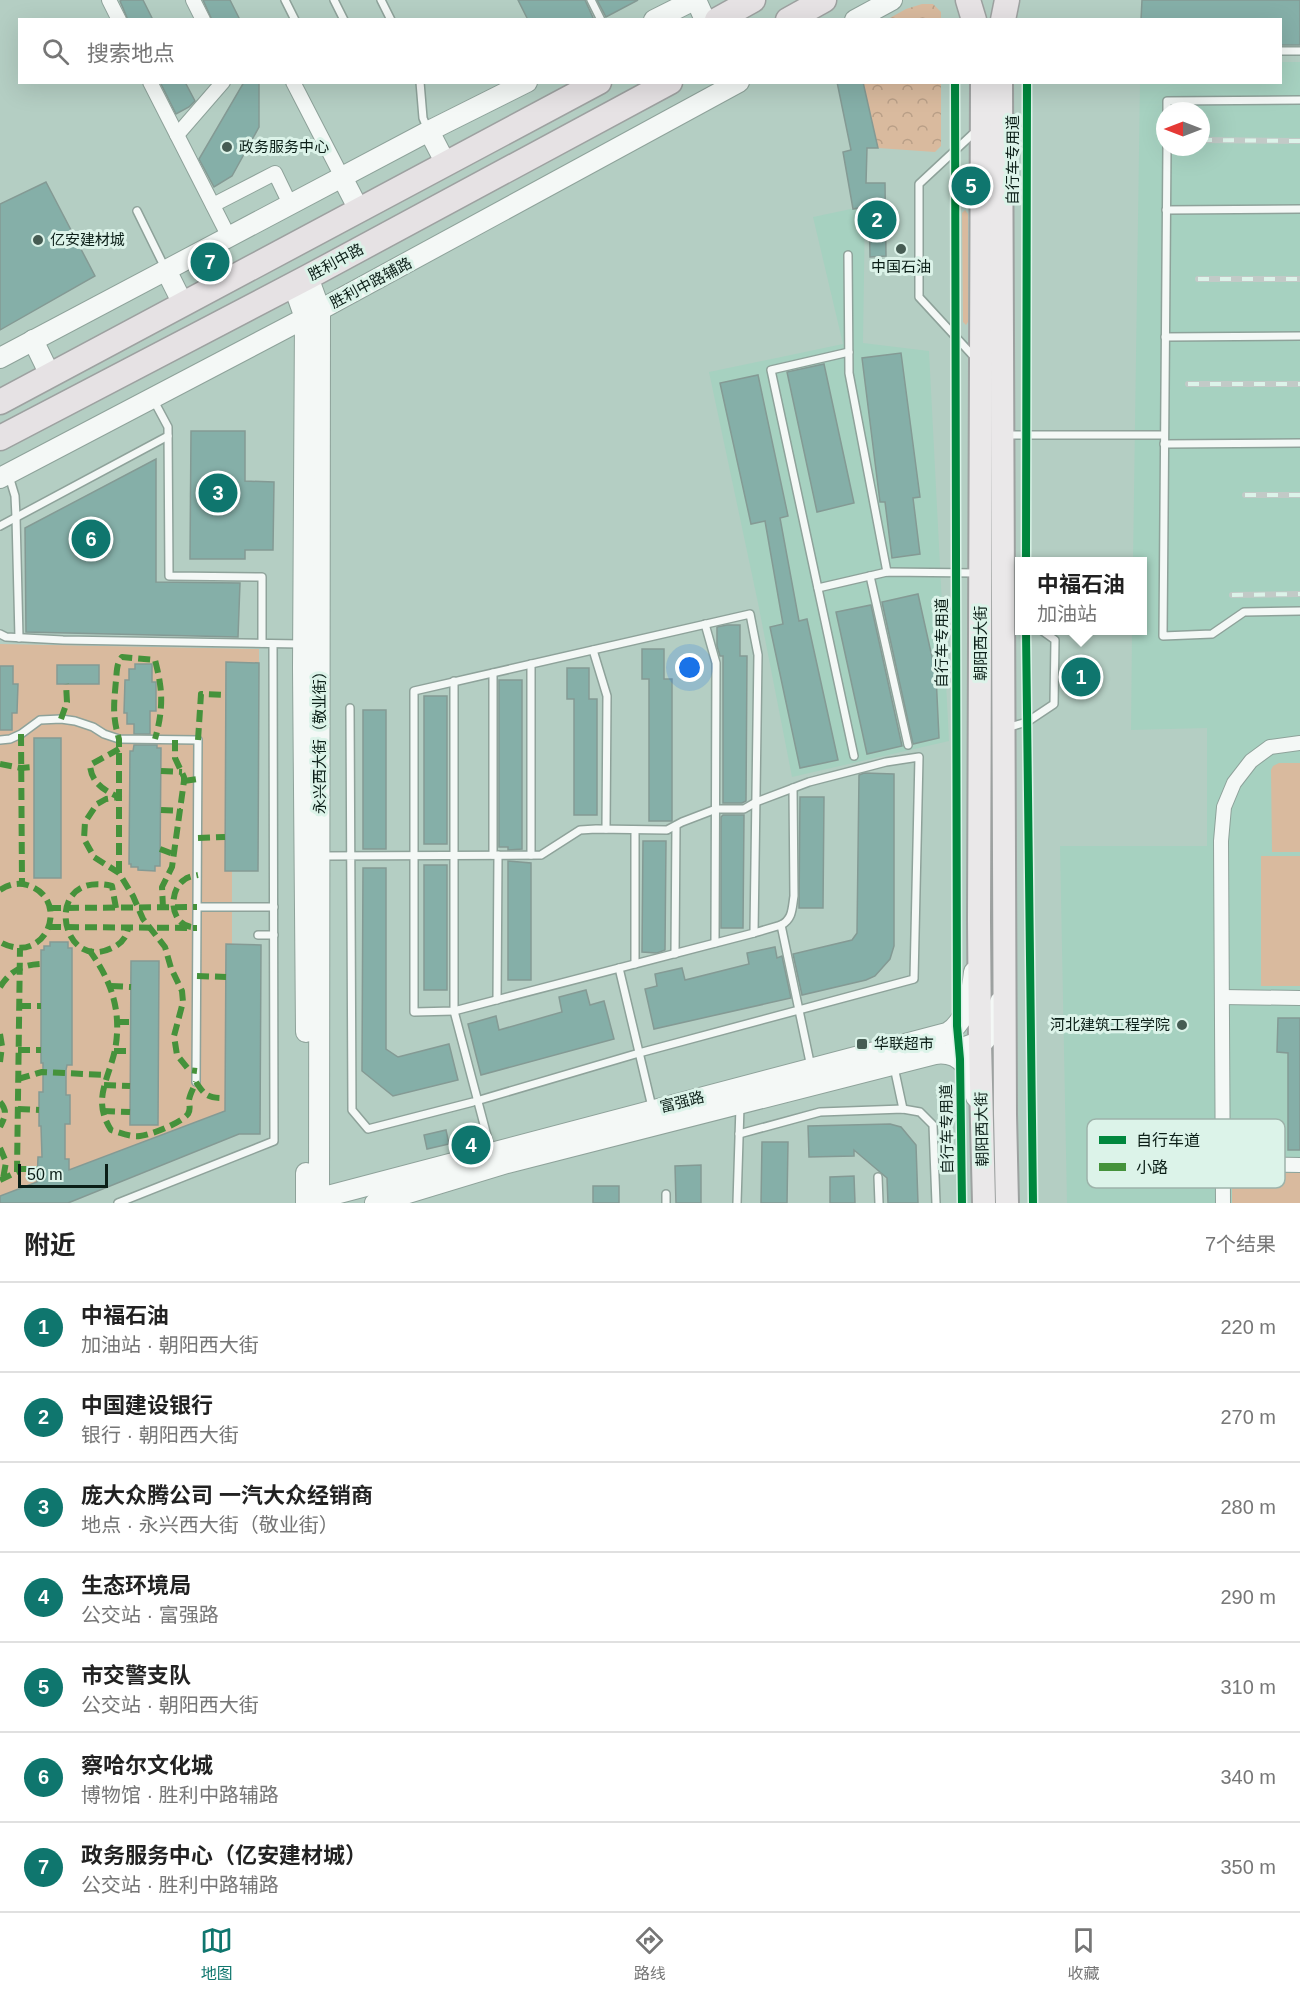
<!DOCTYPE html>
<html lang="zh">
<meta charset="utf-8">
<style>
:root{--surface:#fff;--page:#f2f2f2;--text:#222;--muted:#767676;--line:#e0e0e0;--accent:#0f766e}
body{margin:0;font-family:Helvetica,"Noto Sans SC",sans-serif;background:var(--page);color:var(--text)}
.compass{position:absolute;left:1156px;top:102px;width:54px;height:54px;border-radius:50%;background:var(--surface);box-shadow:0 6px 24px #0002;rotate:270deg}
.scale{position:absolute;left:18px;bottom:15px;width:90px;box-sizing:border-box;padding-left:6px;border:3px solid #0b1e17;border-top:0;font-size:16px;line-height:21px;white-space:nowrap;color:#0b1e17;-webkit-text-stroke:4px #dcf3e9;paint-order:stroke}
.you{position:absolute;left:690px;top:668px;width:21px;height:21px;margin:-15px;border:4px solid #fff;border-radius:50%;background:#1a73e8;box-shadow:0 0 0 9px #1a73e833}
.badge{display:grid;place-items:center;width:39px;height:39px;border-radius:50%;background:var(--accent);color:#fff;font-size:20px;font-weight:700}
.pin{position:absolute;translate:-50% -50%;border:3px solid #fff;box-shadow:0 2px 6px #0006}
.popup{position:absolute;left:1015px;top:557px;width:132px;height:78px;box-sizing:border-box;display:grid;place-content:center;border-radius:0px;background:var(--surface);filter:drop-shadow(0 2px 4px #0005);font-size:20px;white-space:nowrap;color:var(--muted)}
.popup b{font-size:22px;color:var(--text)}
.popup::after{content:'';position:absolute;left:50%;top:100%;margin-left:-12px;border:12px solid transparent;border-top-color:var(--surface)}
.list{margin:0;padding:0;list-style:none}
h2{display:flex;justify-content:space-between;align-items:center;height:78px;margin:0;padding:0 24px;font-size:26px}
h2 small{font-size:20px;font-weight:400;color:var(--muted)}
.list li{display:grid;grid-template-columns:39px 1fr auto;gap:18px;align-items:center;box-sizing:border-box;height:90px;padding:0 24px;border-top:2px solid var(--line)}
.list b{display:block;font-size:22px;white-space:nowrap}
.list p{margin:0;font-size:20px;white-space:nowrap;color:var(--muted)}
.list em{font-size:20px;font-style:normal;color:var(--muted)}
.icon{flex:none;width:33px;height:33px;fill:none;stroke:currentColor;stroke-width:2;stroke-linecap:round;stroke-linejoin:round}
.map{position:relative;flex:none;width:1300px;height:1203px;overflow:hidden}
.search{position:absolute;background:var(--surface);box-shadow:0 6px 24px #0002;left:18px;right:18px;top:18px;height:66px;display:flex;align-items:center;gap:15px;box-sizing:border-box;padding:0 21px;border-radius:0px;color:var(--muted);font-size:22px}
.sheet{height:708px;background:var(--surface)}
nav{display:flex;justify-content:space-around;align-items:center;box-sizing:border-box;height:84px;border-top:2px solid var(--line);background:var(--surface);font-size:16px;color:var(--muted)}
nav a{display:grid;justify-items:center;gap:3px}
nav .on{color:var(--accent)}
.map>svg:first-child{display:block}
.built{fill:#a6d1c0;fill-rule:evenodd}
.grass{fill:#d9ba9e;fill-rule:evenodd}
.park{fill:url(#park-crowns)}
.building{fill:#85afa8;stroke:#849a94;stroke-width:1.5}
.lines{fill:none;stroke-linecap:round;stroke-linejoin:round}
.service-casing{stroke:#8ea29a;stroke-width:10}
.minor-casing{stroke:#8ea29a;stroke-width:16}
.secondary-casing{stroke:#8ea29a;stroke-width:22}
.primary-casing{stroke:#9da1a0;stroke-width:26}
.trunk-casing{stroke:#9da1a0;stroke-width:27}
.service{stroke:#f4f8f6;stroke-width:7}
.minor{stroke:#f4f8f6;stroke-width:14}
.secondary{stroke:#f4f8f6;stroke-width:20}
.primary{stroke:#eae8e9;stroke-width:22}
.trunk{stroke:#e6e2e4;stroke-width:24}
.rail-casing{stroke:#c2cac7;stroke-width:6}
.rail{stroke:#dcf3e9;stroke-width:4;stroke-dasharray:11;stroke-linecap:butt}
.quiet{stroke:#45923b;stroke-width:6;stroke-dasharray:12 6;stroke-linecap:butt}
.cycleway-casing{stroke:#dcf3e9;stroke-width:11}
.cycleway{stroke:#00873e;stroke-width:8}
.poi-dot{fill:#465c53;stroke:#dcf3e9;stroke-width:2}
.labels{text-anchor:middle;stroke-width:6;stroke-linejoin:round;paint-order:stroke}
.poi-label{font-size:15px;fill:#0b1e17;stroke:#dcf3e9;text-anchor:start}
.street-label{font-size:15px;fill:#0b1e17;stroke:#dcf3e9}
.key{fill:#dcf3e9;stroke:#9db3aa;stroke-width:1.5}
.key-label{font-size:16px;fill:#0b1e17}
</style>
<div class="map">
<svg width="1300" height="1203" viewBox="0 0 1300 1203">
<defs>
<pattern id="park-crowns" width="20" height="18" patternUnits="userSpaceOnUse" patternTransform="scale(1.5)"><rect width="20" height="18" fill="#d9ba9e"/><path d="M2 6a3 3 0 1 1 6 0M12 15a3 3 0 1 1 6 0" fill="none" stroke="#b99f87"/></pattern>
</defs>
<rect width="100%" height="100%" fill="#b4cec3"/>
<!-- built -->
<g class="built">
<path d="M1281,62H1300V1203H1067L1060,846H1207V728L1131,730L1132,631L1142,630V562L1133,561L1140,83L1280,82ZM1165,111H1201V147H1165Z"/>
<path d="M865,206L863,343L929,351L949,741L792,777L758,603L709,372L843,344L813,217Z"/>
</g>
<!-- grass -->
<g class="grass">
<path d="M965,210L968,214V322L966,325L963,322L962,213Z"/>
<path d="M0,644L259,649V663H226L225,870L232,871V944L225,1111L69,1170L64,1159L65,1124H70V1095L39,1092V1125L41,1126L42,1157H38L37,1182L0,1196V730H12V713H17L18,684H13V666H0ZM129,669C140,669 145,681 156,682V711H150V728L134,729V724H127V713H124L125,680H129ZM34,739H61V878H34ZM140,743H156L157,748L161,749V823L155,871L138,870V867H131V864L129,863L130,751H133V746H139ZM44,946L72,948V1065H67L66,1070H50L43,1067V1063H41V993L43,978H41V950H44ZM131,961H159L158,1125H130Z"/>
<path d="M1279,763H1300V852H1272L1271,770L1273,766Z"/>
<rect x="1261" y="856" width="39" height="130"/>
<rect x="1232" y="1173" width="68" height="30"/>
</g>
<!-- park -->
<g class="park">
<path d="M922,4H933L941,12V19H888L906,9Z"/>
<path d="M863,83H941V146L935,152L878,148Z"/>
</g>
<!-- building -->
<g class="building">
<path d="M122,0H143L153,20H128L120,1Z"/>
<path d="M203,0H230L240,20H212Z"/>
<path d="M518,0H585L594,20H528Z"/>
<path d="M597,0H638L606,17Z"/>
<path d="M1142,0H1300V45H1281V20H1141Z"/>
<path d="M160,82H185L195,101L189,107L176,114Z"/>
<path d="M244,82H259V127L232,176L214,187L199,159Z"/>
<path d="M837,82H863L878,148H867L866,183H885L886,256L870,257L869,206L853,209L843,152L851,150Z"/>
<path d="M46,182L95,276L0,330V204Z"/>
<path d="M901,353L920,497L913,498L920,554L892,558L885,502H880L862,358Z"/>
<path d="M824,364L854,503L817,512L787,372Z"/>
<path d="M758,375L788,516L780,518L799,621L807,619L838,760L800,768L770,627L783,624L765,521L751,524L720,383Z"/>
<path d="M191,431H245V481L274,482L273,550H245V559H190Z"/>
<path d="M156,459V582L240,583L238,637L26,632L25,528Z"/>
<path d="M918,594L936,675L939,738L913,744L882,602Z"/>
<path d="M871,605L902,746L867,754L836,612Z"/>
<path d="M727,625H740V656H747L746,801L742,803H723V656H720L717,646V627Z"/>
<path d="M642,649H664V679H672V821H649V679H642Z"/>
<path d="M226,662L259,663L258,871H225Z"/>
<path d="M135,664H152V682H156V711H150V734H134V724H127V713H124L125,680H129V669H135Z"/>
<rect x="57" y="665" width="42" height="19"/>
<path d="M0,666H13V684H18L17,713H12V730H0Z"/>
<path d="M567,668H589V699H597V815H574V699H567Z"/>
<path d="M499,680H522V849L508,850V847H499Z"/>
<rect x="424" y="696" width="23" height="148"/>
<rect x="363" y="710" width="23" height="139"/>
<rect x="34" y="738" width="27" height="140"/>
<path d="M134,745H157V748H161L160,866H155V871L138,870V867H131V864H129L130,751H133Z"/>
<path d="M864,773L894,774V946L890,959L875,976L866,980L802,995L793,954L852,940L857,933L859,775Z"/>
<path d="M800,797H824L823,908H799Z"/>
<path d="M723,815H744L743,928H721V817Z"/>
<path d="M643,841H666L665,950L657,953L642,952Z"/>
<path d="M508,861L531,863V980H508Z"/>
<rect x="424" y="865" width="23" height="125"/>
<path d="M363,868H386V1049L398,1057L449,1044L458,1080L393,1096L362,1071Z"/>
<path d="M50,942H68V948H72V1065H67L66,1070V1095H70V1124H65V1159H69V1170L225,1111L226,944L261,945L260,1134H239L68,1203H0V1196L37,1182L38,1157H42L41,1126H39V1092H43V1063H41V950H44V946H50Z"/>
<path d="M775,947L777,958L782,956L791,998L654,1029L645,989L657,986L655,974L682,968L685,980L749,964L747,953Z"/>
<path d="M131,961H159L158,1125H130Z"/>
<path d="M586,990L590,1005L604,1001L614,1039L481,1075L468,1024L496,1016L499,1030L562,1012L559,997Z"/>
<path d="M1278,1018H1300V1150H1288V1053L1277,1052Z"/>
<path d="M890,1124L901,1127L916,1145L918,1203H888L887,1178L854,1150V1156L809,1157L808,1126Z"/>
<path d="M446,1130L449,1144L427,1149L424,1135Z"/>
<path d="M762,1142H788L787,1203H761Z"/>
<path d="M701,1165V1203H676L675,1166Z"/>
<path d="M854,1176L855,1203H830V1177Z"/>
<rect x="593" y="1186" width="26" height="17"/>
</g>
<g class="lines">
<defs>
<g id="service">
<path d="M285,0L295,20"/>
<path d="M334,0L344,20"/>
<path d="M381,0L391,20"/>
<path d="M591,0L601,20"/>
<path d="M1280,51H1300"/>
<path d="M420,82L423,118L428,130"/>
<path d="M1167,111V101L1300,100"/>
<path d="M1167,147L1163,636L1212,634L1244,612L1300,611"/>
<path d="M1166,210L1300,209"/>
<path d="M137,211L165,268"/>
<path d="M848,255L849,373L887,572"/>
<path d="M1165,337L1300,336"/>
<path d="M849,352L771,370L854,756"/>
<path d="M976,359L919,297V184L977,130"/>
<path d="M153,399L168,427L169,576L262,577V643"/>
<path d="M1007,435H1164"/>
<path d="M1164,444L1300,443"/>
<path d="M9,476L15,496L16,517L19,638"/>
<path d="M0,526L168,436"/>
<path d="M870,576L908,745"/>
<path d="M818,588L887,572L976,573"/>
<path d="M750,614L758,655L754,933L454,1011L414,1012V691Z"/>
<path d="M705,624L716,663L715,943"/>
<path d="M0,634L6,637L63,640L301,644"/>
<path d="M593,650L607,696L606,829"/>
<path d="M493,673V855"/>
<path d="M454,681V1011L491,1151"/>
<path d="M1006,728L1027,722L1054,704L1055,640L1041,630"/>
<path d="M0,740L10,739L21,734L40,720L61,719L75,721L93,727L104,734L119,739L198,740L196,1082"/>
<path d="M531,855V664"/>
<path d="M322,856L541,855L580,830L596,829L667,830L682,822L716,809H744L756,802L809,782L886,762L919,757L914,979L639,1053L473,1102L368,1129L352,1110L350,708"/>
<path d="M197,907H274"/>
<path d="M781,925C793,919 792,908 794,896L793,788"/>
<path d="M754,933L781,925L811,1067"/>
<path d="M258,935H274"/>
<path d="M675,954L676,826"/>
<path d="M635,964V830"/>
<path d="M619,968L652,1107"/>
<path d="M497,1000L498,855"/>
<path d="M894,1067L903,1109"/>
<path d="M739,1134L820,1112L903,1109L920,1112L933,1125L936,1203"/>
<path d="M878,1177L879,1203"/>
<path d="M118,1203L274,1141L273,644"/>
<path d="M666,1203V1194"/>
<path d="M737,1203L740,1106"/>
</g>
<g id="minor">
<path d="M109,0L119,20"/>
<path d="M193,0L203,20"/>
<path d="M150,82L229,237"/>
<path d="M293,82L342,177"/>
<path d="M177,135L223,82"/>
<path d="M213,205L275,173L290,204"/>
<path d="M1222,997L1300,998"/>
<path d="M1223,1164L1300,1165"/>
<path d="M1223,1203L1221,841L1224,807L1234,783L1251,761L1270,747L1300,743"/>
</g>
<g id="secondary">
<path d="M696,0L705,20"/>
<path d="M654,20L694,0"/>
<path d="M855,20L892,0"/>
<path d="M429,131L446,164"/>
<path d="M342,177L359,210"/>
<path d="M166,270L183,304"/>
<path d="M308,277L320,310L319,1203"/>
<path d="M293,284L305,318L303,668L306,1032"/>
<path d="M33,340L50,375"/>
<path d="M0,358L429,131L527,82"/>
<path d="M0,478L305,318L739,82"/>
<path d="M948,1053L985,1040L996,1021L1000,1002"/>
<path d="M309,1201L947,1033C966,1023 972,992 974,972"/>
<path d="M306,1203V1173"/>
<path d="M375,1203L507,1163L935,1054C964,1050 972,1073 976,1097"/>
</g>
<g id="primary">
<path d="M982,82L979,921L980,1044L984,1203"/>
<path d="M1001,82L1005,1114L1007,1203"/>
</g>
<g id="trunk">
<path d="M968,0L974,20"/>
<path d="M717,20L753,0"/>
<path d="M788,20L824,0"/>
<path d="M1003,20L1007,0"/>
<path d="M0,402L599,82"/>
<path d="M0,438L308,277L670,82"/>
</g>
</defs>
<!-- service casing -->
<use href="#service" class="service-casing"/>
<!-- minor casing -->
<use href="#minor" class="minor-casing"/>
<!-- secondary casing -->
<use href="#secondary" class="secondary-casing"/>
<!-- primary casing -->
<use href="#primary" class="primary-casing"/>
<!-- trunk casing -->
<use href="#trunk" class="trunk-casing"/>
<!-- service -->
<use href="#service" class="service"/>
<!-- minor -->
<use href="#minor" class="minor"/>
<!-- secondary -->
<use href="#secondary" class="secondary"/>
<!-- primary -->
<use href="#primary" class="primary"/>
<!-- trunk -->
<use href="#trunk" class="trunk"/>
<defs>
<g id="rail">
<path d="M1201,140L1300,141"/>
<path d="M1198,279H1300"/>
<path d="M1188,384H1300"/>
<path d="M1245,495H1300"/>
<path d="M1232,595L1300,594"/>
</g>
</defs>
<!-- rail casing -->
<use href="#rail" class="rail-casing"/>
<!-- rail -->
<use href="#rail" class="rail"/>
<!-- quiet -->
<g class="quiet">
<path d="M61,719L67,702L66,684"/>
<path d="M21,734L22,884"/>
<path d="M198,740L201,694L226,695"/>
<path d="M119,749L90,765C91,782 104,791 119,797L106,799L97,804L85,822L84,839L94,857L119,873L133,896L143,919L165,947L171,968L182,991L183,1002L174,1036L177,1055L189,1070L197,1071"/>
<path d="M0,764L21,768L34,767"/>
<path d="M161,771L182,772"/>
<path d="M184,781L198,779"/>
<path d="M161,810L181,811"/>
<path d="M198,838L225,837"/>
<path d="M160,849L173,854"/>
<path d="M119,873V739C112,715 114,704 116,680C117,672 116,664 122,657L155,660C157,668 159,676 160,684C163,703 160,722 155,739"/>
<path d="M0,890C8,885 17,882 27,885C72,898 47,968 0,942"/>
<path d="M49,908L197,907"/>
<path d="M116,908L112,886C42,869 59,974 112,948C121,944 127,937 128,928"/>
<path d="M163,908L162,887L172,867L184,781V777L175,758V740"/>
<path d="M49,927L197,928"/>
<path d="M191,927C170,924 168,891 184,880C187,877 193,876 198,875"/>
<path d="M89,950C112,981 122,1012 115,1050C108,1081 92,1100 111,1130C121,1133 130,1137 140,1136C151,1135 181,1123 188,1114C191,1109 189,1105 189,1100C190,1094 194,1087 196,1082"/>
<path d="M197,976L226,977"/>
<path d="M111,986L131,987"/>
<path d="M0,987C11,970 22,965 41,964"/>
<path d="M19,1006H41"/>
<path d="M117,1022H131"/>
<path d="M0,1034L2,1046L0,1062"/>
<path d="M18,1050H41"/>
<path d="M114,1051H131"/>
<path d="M18,1079L42,1072L107,1075"/>
<path d="M196,1082C205,1096 208,1098 225,1098"/>
<path d="M104,1085L130,1086"/>
<path d="M0,1102C8,1111 5,1117 0,1127"/>
<path d="M18,1109L39,1110"/>
<path d="M103,1111L130,1112"/>
<path d="M0,1148L6,1162L3,1179"/>
<path d="M17,1169H37"/>
<path d="M0,1180L17,1172L20,948"/>
</g>
<defs>
<g id="cycleway">
<path d="M955,82L957,1026L960,1059L962,1203"/>
<path d="M1026,562L1027,82"/>
<path d="M1026,630L1033,1203"/>
</g>
</defs>
<!-- cycleway casing -->
<use href="#cycleway" class="cycleway-casing"/>
<!-- cycleway -->
<use href="#cycleway" class="cycleway"/>
</g>
<!-- markers -->
<g class="poi-dot">
<circle cx="227" cy="147" r="6"/>
<circle cx="38" cy="240" r="6"/>
<circle cx="901" cy="249" r="6"/>
<circle cx="1182" cy="1025" r="6"/>
<rect x="856" y="1038" width="12" height="12" rx="3"/>
</g>
<g class="labels">
<!-- poi labels -->
<g class="poi-label">
<text x="239" y="152">政务服务中心</text>
<text x="50" y="245">亿安建材城</text>
<text x="901" y="272" text-anchor="middle">中国石油</text>
<text x="1170" y="1030" text-anchor="end">河北建筑工程学院</text>
<text x="874" y="1049">华联超市</text>
</g>
<!-- street labels -->
<g class="street-label">
<text transform="translate(1013 160) rotate(-90)" y="5">自行车专用道</text>
<text transform="translate(336 262) rotate(-28)" y="5">胜利中路</text>
<text transform="translate(371 283) rotate(-28)" y="5">胜利中路辅路</text>
<text transform="translate(942 643) rotate(-90)" y="5">自行车专用道</text>
<text transform="translate(981 643) rotate(-90)" y="5">朝阳西大街</text>
<text transform="translate(320 739) rotate(-90)" y="5">永兴西大街（敬业街）</text>
<text transform="translate(682 1102) rotate(-14)" y="5">富强路</text>
<text transform="translate(947 1129) rotate(-91)" y="5">自行车专用道</text>
<text transform="translate(982 1129) rotate(-91)" y="5">朝阳西大街</text>
</g>
</g>
<!-- legend -->
<rect x="1087" y="1119" width="198" height="69" rx="9" class="key"/>
<rect x="1099" y="1136" width="27" height="8" fill="#00873e"/>
<rect x="1099" y="1163" width="27" height="8" fill="#45923b"/>
<g class="key-label">
<text x="1136" y="1146">自行车道</text>
<text x="1136" y="1173">小路</text>
</g>
</svg>
<svg class="compass" viewBox="-18 -18 36 36"><path d="M0-13l5 13h-10z" fill="#e53935"/><path d="M0 13l5-13h-10z" fill="#767676"/></svg>
<div class="scale">50 m</div>
<div class="you"></div>
<div class="pin badge" style="left:1081px;top:677px">1</div>
<div class="popup"><b>中福石油</b>加油站</div>
<div class="pin badge" style="left:877px;top:220px">2</div>
<div class="pin badge" style="left:218px;top:493px">3</div>
<div class="pin badge" style="left:471px;top:1145px">4</div>
<div class="pin badge" style="left:971px;top:186px">5</div>
<div class="pin badge" style="left:91px;top:539px">6</div>
<div class="pin badge" style="left:210px;top:262px">7</div>
<div class="search"><svg class="icon" aria-label="search" viewBox="0 0 24 24"><circle cx="10" cy="10" r="6"/><path d="M15 15l6 6"/></svg>搜索地点</div>
</div>
<section class="sheet">
<h2>附近<small>7个结果</small></h2>
<ul class="list">
<li><span class="badge">1</span><div><b>中福石油</b><p>加油站 · 朝阳西大街</p></div><em>220 m</em></li>
<li><span class="badge">2</span><div><b>中国建设银行</b><p>银行 · 朝阳西大街</p></div><em>270 m</em></li>
<li><span class="badge">3</span><div><b>庞大众腾公司 一汽大众经销商</b><p>地点 · 永兴西大街（敬业街）</p></div><em>280 m</em></li>
<li><span class="badge">4</span><div><b>生态环境局</b><p>公交站 · 富强路</p></div><em>290 m</em></li>
<li><span class="badge">5</span><div><b>市交警支队</b><p>公交站 · 朝阳西大街</p></div><em>310 m</em></li>
<li><span class="badge">6</span><div><b>察哈尔文化城</b><p>博物馆 · 胜利中路辅路</p></div><em>340 m</em></li>
<li><span class="badge">7</span><div><b>政务服务中心（亿安建材城）</b><p>公交站 · 胜利中路辅路</p></div><em>350 m</em></li>
</ul>
</section>
<nav>
<a class="on"><svg class="icon" aria-label="map" viewBox="0 0 24 24"><path d="M3 6l6-2 6 2 6-2v14l-6 2-6-2-6 2zM9 4v14M15 6v14"/></svg>地图</a>
<a><svg class="icon" aria-label="directions" viewBox="0 0 24 24"><path d="M12 3l9 9-9 9-9-9zM9 14v-3h6M13 9l2 2-2 2"/></svg>路线</a>
<a><svg class="icon" aria-label="saved" viewBox="0 0 24 24"><path d="M7 4h10v16l-5-4-5 4z"/></svg>收藏</a>
</nav>
